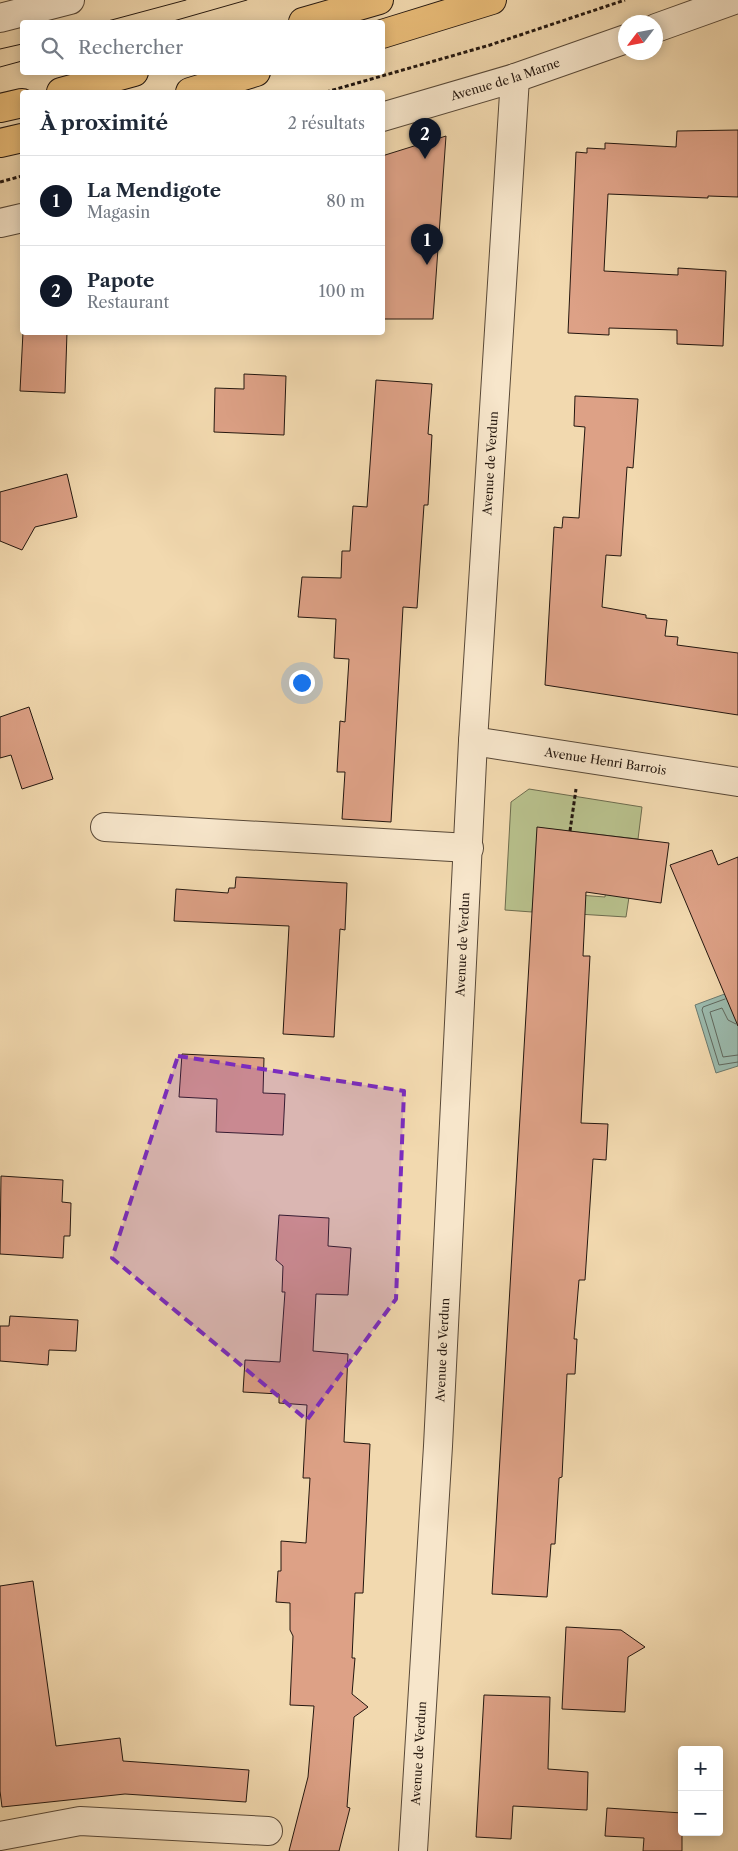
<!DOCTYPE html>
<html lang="fr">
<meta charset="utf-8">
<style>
:root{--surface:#fff;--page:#f6f6f7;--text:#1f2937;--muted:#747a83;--line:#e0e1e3;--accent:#111827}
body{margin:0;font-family:"Libre Caslon Text",serif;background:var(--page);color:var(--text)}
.controls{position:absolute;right:15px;bottom:15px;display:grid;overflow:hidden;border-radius:5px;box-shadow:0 2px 12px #0003}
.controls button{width:45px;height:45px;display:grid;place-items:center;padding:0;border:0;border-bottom:1px solid var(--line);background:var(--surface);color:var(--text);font:25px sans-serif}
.compass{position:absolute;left:618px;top:15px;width:45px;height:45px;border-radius:50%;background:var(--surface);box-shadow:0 2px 12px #0003;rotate:238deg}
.you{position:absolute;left:301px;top:682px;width:18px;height:18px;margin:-12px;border:4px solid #fff;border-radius:50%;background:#1a73e8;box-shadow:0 0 0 8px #1a73e833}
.badge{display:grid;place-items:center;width:32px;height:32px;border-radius:50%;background:var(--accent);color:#fff;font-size:16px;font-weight:700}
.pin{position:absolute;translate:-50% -41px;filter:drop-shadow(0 1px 2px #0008)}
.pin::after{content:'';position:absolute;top:26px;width:18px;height:15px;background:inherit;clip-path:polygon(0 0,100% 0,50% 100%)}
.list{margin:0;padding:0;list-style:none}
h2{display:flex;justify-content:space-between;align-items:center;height:65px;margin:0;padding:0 20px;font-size:21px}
h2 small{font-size:16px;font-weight:400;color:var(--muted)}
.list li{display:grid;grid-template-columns:32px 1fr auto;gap:15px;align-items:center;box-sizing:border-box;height:90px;padding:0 20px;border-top:1px solid var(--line)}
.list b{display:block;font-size:19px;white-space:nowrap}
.list p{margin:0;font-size:16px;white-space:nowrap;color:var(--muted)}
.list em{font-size:16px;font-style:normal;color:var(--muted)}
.icon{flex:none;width:28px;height:28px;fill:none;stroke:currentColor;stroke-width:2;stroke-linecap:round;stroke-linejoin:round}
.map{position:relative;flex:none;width:738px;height:1851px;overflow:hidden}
.search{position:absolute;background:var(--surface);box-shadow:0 2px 12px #0003;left:20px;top:20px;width:365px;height:55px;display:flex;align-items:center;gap:12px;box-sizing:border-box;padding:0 18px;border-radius:5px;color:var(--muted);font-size:19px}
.panel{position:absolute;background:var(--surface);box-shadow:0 2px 12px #0003;left:20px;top:90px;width:365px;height:245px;border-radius:5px}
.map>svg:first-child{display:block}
.green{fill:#b8c08c;stroke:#6e6c4e}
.water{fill:#9bbaad;stroke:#6b796e}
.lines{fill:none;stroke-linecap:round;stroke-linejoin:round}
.shore{stroke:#60685e;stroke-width:1}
.building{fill:#dda186;stroke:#24170f}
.minor-casing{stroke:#584837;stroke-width:30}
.major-casing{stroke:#24170f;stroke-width:30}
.path{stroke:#24170f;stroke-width:3;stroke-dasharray:4 2.5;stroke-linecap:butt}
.minor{stroke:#f7e6cb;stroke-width:28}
.major{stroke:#e9bc78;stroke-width:28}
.tram{stroke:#24170f;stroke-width:1}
.marked{fill:#7b2cbf;fill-opacity:0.2;stroke:#7b2cbf;stroke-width:4;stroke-dasharray:10 6;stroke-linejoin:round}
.labels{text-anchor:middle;stroke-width:4.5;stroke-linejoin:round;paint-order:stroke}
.street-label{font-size:12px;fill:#24170f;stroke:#f7e6cb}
</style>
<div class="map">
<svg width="738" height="1851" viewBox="0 0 738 1851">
<rect width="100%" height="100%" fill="#f2d9af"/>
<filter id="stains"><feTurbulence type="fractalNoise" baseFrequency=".004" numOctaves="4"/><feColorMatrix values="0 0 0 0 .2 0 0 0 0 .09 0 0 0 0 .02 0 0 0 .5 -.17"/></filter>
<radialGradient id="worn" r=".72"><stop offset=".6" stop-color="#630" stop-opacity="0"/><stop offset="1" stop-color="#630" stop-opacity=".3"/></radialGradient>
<!-- green -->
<g class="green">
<path d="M529,789L642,807L638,839L541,828L532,912L505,910L511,802Z"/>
<path d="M607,882L631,884L626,917L578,914L579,895L605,897Z"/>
</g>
<!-- water -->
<path class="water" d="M730,992L738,1020V1066L716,1073L695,1005Z"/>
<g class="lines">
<!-- shore -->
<g class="shore">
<path d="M725,999L703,1007L702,1010L719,1065L738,1062"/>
<path d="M736,1024L728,1020L722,1008L710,1012L723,1057L738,1055"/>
</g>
</g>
<!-- building -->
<g class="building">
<path d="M738,130V197L708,196V198L608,194L604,271L678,275V268L726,271L723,346L677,344V330L609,328V335L568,333L576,152L587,153V148L605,149V143L676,147L677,131Z"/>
<path d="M446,136L433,319H382V156Z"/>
<path d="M23,332H67L65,393L20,391Z"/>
<path d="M244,374L286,376L284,435L214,432L215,388L244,389Z"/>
<path d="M376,380L432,384L428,434L432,435L428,505H424L417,608L403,607L391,822L342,819L345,772H337L340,721L345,722L349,659L334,658L336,619L298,617L302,577L341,578L342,551H350L353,506L367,507Z"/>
<path d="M575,396L638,399L633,468L627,467L621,556L606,555L602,607L646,615V618L667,620L665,636L678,637L677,645L738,653V715L545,685L554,527L562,528L563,517L579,518L585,427L574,426Z"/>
<path d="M67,474L77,517L35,527L22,550L0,541V492Z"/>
<path d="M29,707L53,779L22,789L11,755L0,758V717Z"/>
<path d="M537,827L669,843L661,903L586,892L583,956H590L581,1123L608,1124L606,1160L593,1159L585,1280H579L574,1339H577L575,1374H567L562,1477L559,1478L555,1544H551L547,1597L492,1594Z"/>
<path d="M712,850L718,865L738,857V1026L670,865Z"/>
<path d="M236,877L347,883L345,930L340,929L334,1037L283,1034L289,926L174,921L176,889L228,893L229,888H235Z"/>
<path d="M182,1054L264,1058L263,1093L285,1094L283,1135L216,1132L217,1099L179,1097Z"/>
<path d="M1,1176L63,1180L62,1202L71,1203L70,1236H64L63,1258L0,1254Z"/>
<path d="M279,1215L329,1218L328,1246L351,1248L348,1295L316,1294L313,1351L348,1354L344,1442L370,1444L363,1593H355L352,1658H355L352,1694L368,1707L354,1717L347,1807L350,1808L339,1851H289L308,1777L314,1706L290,1705L293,1636L290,1630V1603L276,1602L278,1571H281V1541L306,1543L310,1478H303L307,1405L279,1403V1394L243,1392L245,1360L280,1362L285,1292H282L283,1266L276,1260Z"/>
<path d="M10,1316L78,1320L76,1351L49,1350L48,1365L0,1361V1326H9Z"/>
<path d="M33,1581L56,1746L120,1738L123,1761L249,1770L246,1802L125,1794L2,1807L0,1791V1586Z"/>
<path d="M566,1627L621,1630L645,1647L628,1657L625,1712L562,1709Z"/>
<path d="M484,1695L550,1697L548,1769L588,1772L587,1810L513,1806L511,1839L476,1837Z"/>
<path d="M607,1808L682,1813V1851H643L644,1838L605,1836Z"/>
</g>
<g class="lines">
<defs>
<g id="minor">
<path d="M0,18L70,0"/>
<path d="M656,28L734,0"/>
<path id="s1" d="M382,117L515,78L626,39"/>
<path d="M0,223L22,218"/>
<path id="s2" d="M473,741L738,782"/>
<path d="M105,827L469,848"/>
<path d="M0,1836L80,1821L268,1831"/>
<path id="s3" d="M413,1851L438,1446L473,741L515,78"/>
</g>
<g id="major">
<path d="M303,22L379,0"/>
<path d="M382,34L492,0"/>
<path d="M61,92L134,72"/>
<path d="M190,92L256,72"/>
<path d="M0,108L22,103"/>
<path d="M0,143L22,138"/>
</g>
</defs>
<!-- minor casing -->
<use href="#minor" class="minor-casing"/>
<!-- major casing -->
<use href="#major" class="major-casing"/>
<!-- path -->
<g class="path">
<path d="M326,92L490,45L625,0"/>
<path d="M0,182L22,176"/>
<path d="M570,831L576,789"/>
</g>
<!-- minor -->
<use href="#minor" class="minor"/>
<!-- major -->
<use href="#major" class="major"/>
<!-- tram -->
<g class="tram">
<path d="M104,22L186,0"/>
<path d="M170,22L247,0"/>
<path d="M0,49L22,44"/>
<path d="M0,67L22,61"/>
</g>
</g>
<!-- marked area -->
<path class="marked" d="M178,1056L404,1091L396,1299L307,1420L112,1258Z"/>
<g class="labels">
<!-- street labels -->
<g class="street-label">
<text dy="4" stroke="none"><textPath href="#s1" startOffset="129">Avenue de la Marne</textPath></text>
<text dy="4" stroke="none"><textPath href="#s3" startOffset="1390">Avenue de Verdun</textPath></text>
<text dy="4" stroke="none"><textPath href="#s2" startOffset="134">Avenue Henri Barrois</textPath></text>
<text dy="4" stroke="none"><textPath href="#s3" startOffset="908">Avenue de Verdun</textPath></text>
<text dy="4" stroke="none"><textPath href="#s3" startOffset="502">Avenue de Verdun</textPath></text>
<text dy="4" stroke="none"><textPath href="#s3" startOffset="98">Avenue de Verdun</textPath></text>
</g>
</g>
<rect width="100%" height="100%" filter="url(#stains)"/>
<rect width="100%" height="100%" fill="url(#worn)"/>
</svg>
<div class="controls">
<button>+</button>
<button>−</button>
</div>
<svg class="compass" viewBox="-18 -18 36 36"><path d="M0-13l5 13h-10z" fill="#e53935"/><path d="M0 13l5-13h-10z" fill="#747a83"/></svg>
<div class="you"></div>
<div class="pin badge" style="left:427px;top:265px">1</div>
<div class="pin badge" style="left:425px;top:159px">2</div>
<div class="search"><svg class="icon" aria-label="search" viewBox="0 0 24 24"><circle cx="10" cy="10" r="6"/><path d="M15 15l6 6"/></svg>Rechercher</div>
<section class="panel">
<h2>À proximité<small>2 résultats</small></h2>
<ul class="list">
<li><span class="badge">1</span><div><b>La Mendigote</b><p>Magasin</p></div><em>80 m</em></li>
<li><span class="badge">2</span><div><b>Papote</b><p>Restaurant</p></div><em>100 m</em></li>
</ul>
</section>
</div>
